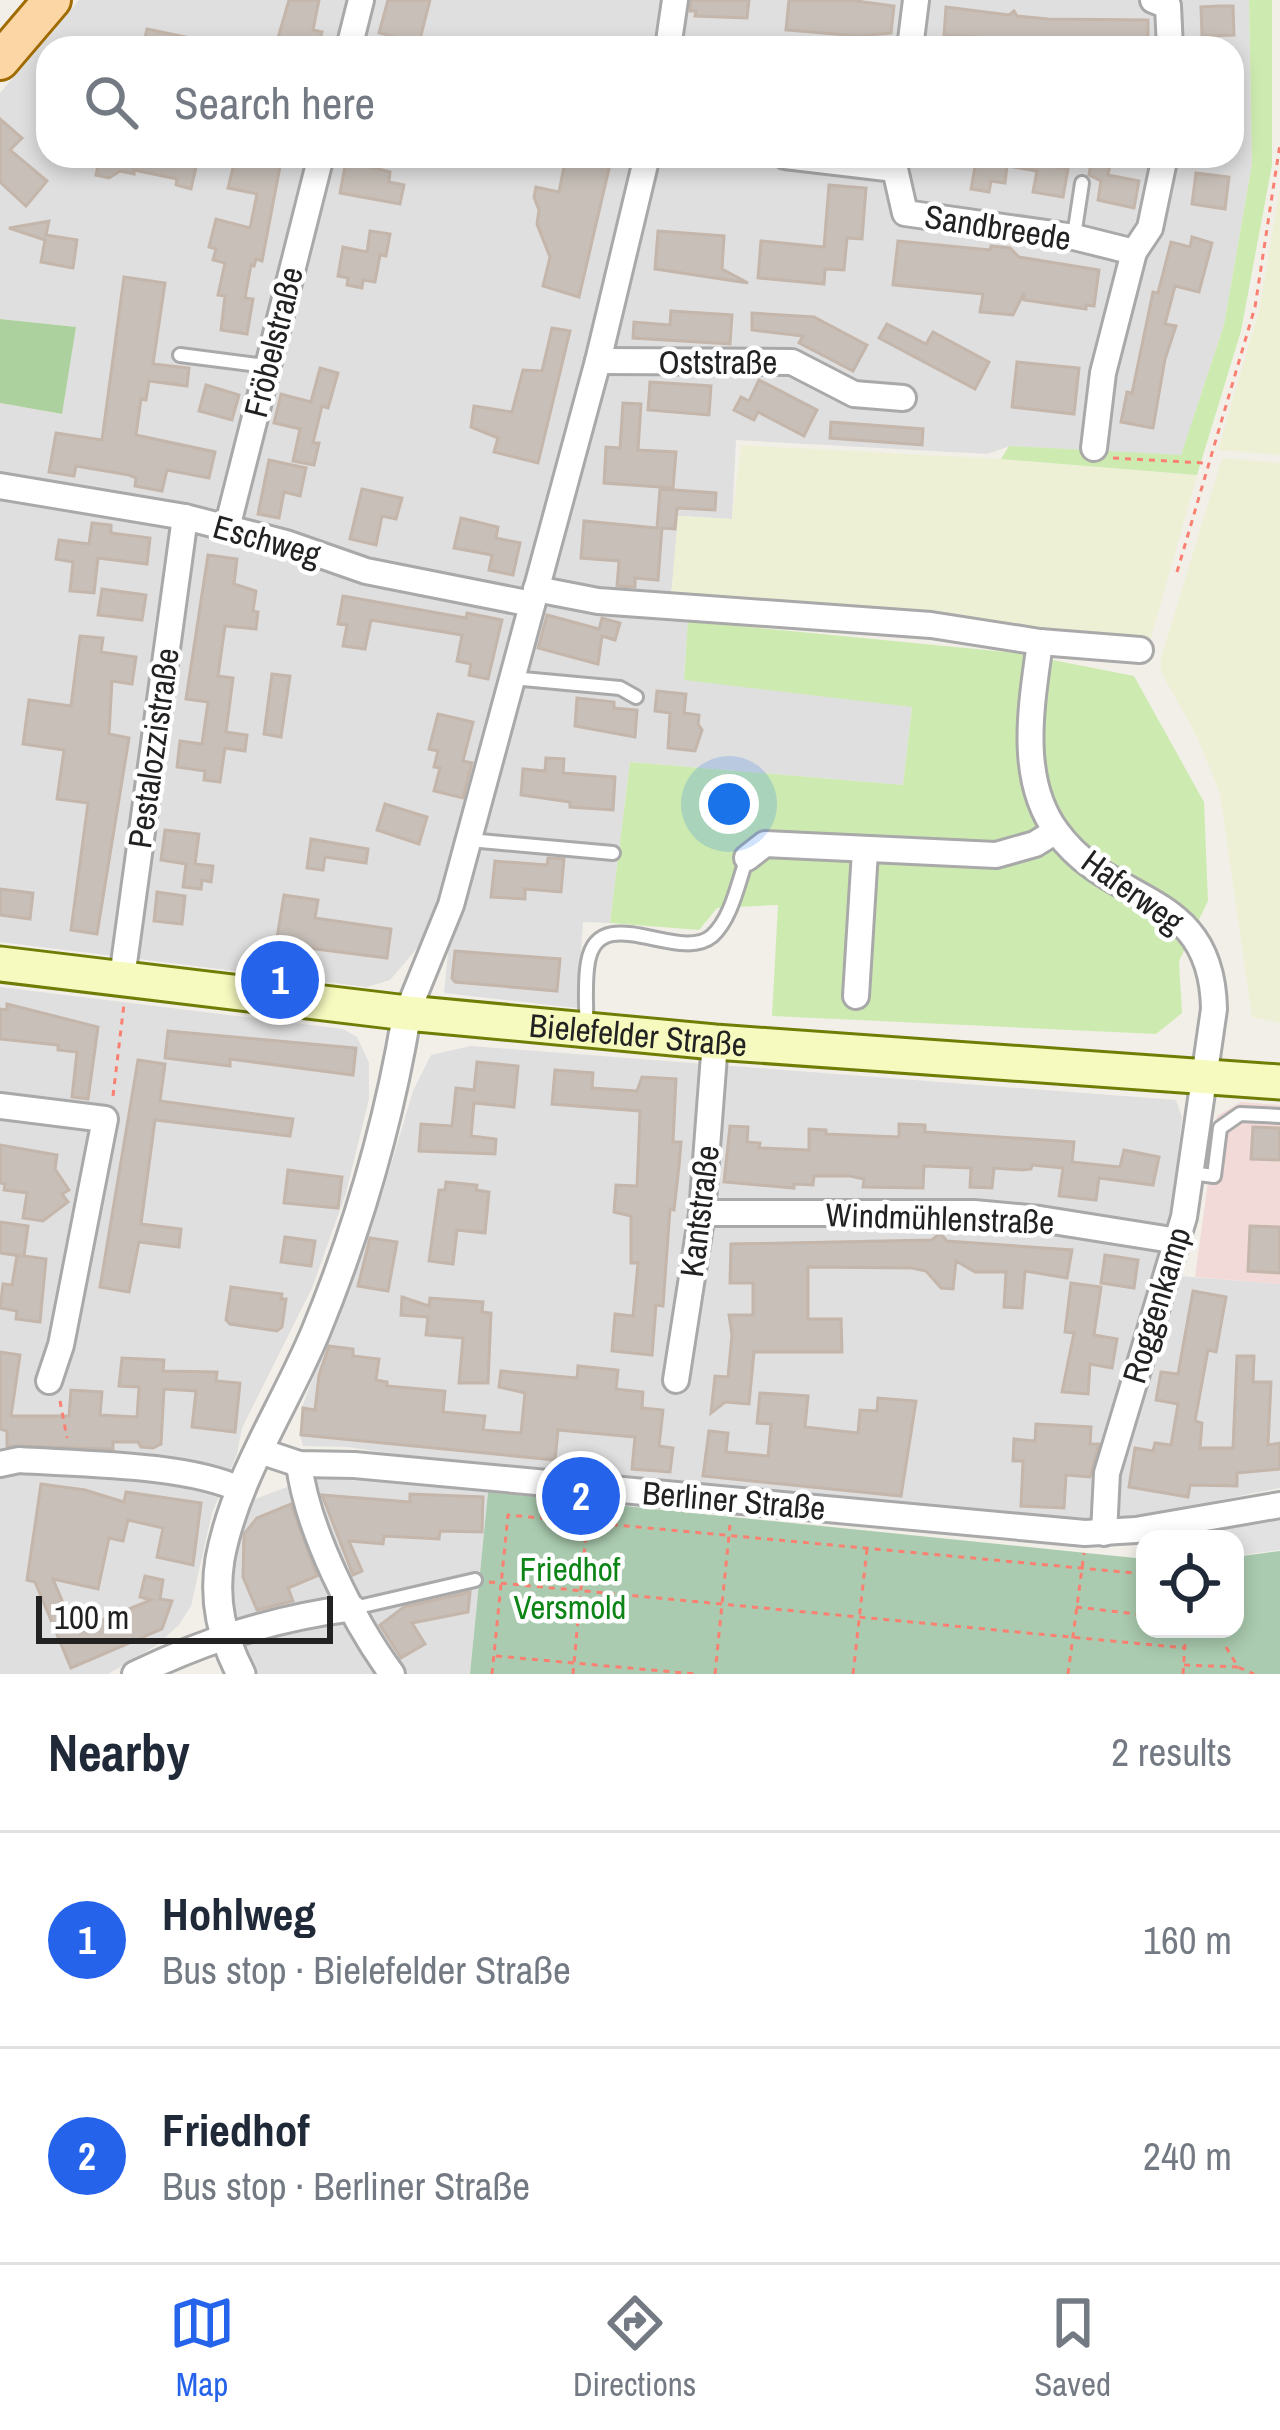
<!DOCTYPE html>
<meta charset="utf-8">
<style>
:root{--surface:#fff;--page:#f6f6f7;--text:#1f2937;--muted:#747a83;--line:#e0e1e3;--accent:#2563eb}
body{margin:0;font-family:"Archivo Narrow",sans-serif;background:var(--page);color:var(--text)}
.controls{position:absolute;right:36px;bottom:36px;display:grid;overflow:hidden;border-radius:24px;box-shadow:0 6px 18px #0003}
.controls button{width:108px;height:108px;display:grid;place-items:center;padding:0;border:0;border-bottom:3px solid var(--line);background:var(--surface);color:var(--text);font:60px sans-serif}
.scale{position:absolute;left:36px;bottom:30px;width:297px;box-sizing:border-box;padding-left:12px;border:6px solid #222;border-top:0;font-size:33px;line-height:42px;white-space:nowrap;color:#222;-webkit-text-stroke:9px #fff;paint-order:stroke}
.you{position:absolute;left:729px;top:804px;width:42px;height:42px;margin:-30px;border:9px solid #fff;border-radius:50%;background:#1a73e8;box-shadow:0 0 0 18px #1a73e833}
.badge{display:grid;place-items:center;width:78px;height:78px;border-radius:50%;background:var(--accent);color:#fff;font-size:39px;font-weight:700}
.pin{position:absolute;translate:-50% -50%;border:6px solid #fff;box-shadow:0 3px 12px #0006}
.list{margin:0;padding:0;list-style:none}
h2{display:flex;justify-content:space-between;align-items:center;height:156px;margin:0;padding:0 48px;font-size:51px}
h2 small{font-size:39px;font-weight:400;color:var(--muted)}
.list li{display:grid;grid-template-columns:78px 1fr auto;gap:36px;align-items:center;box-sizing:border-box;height:216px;padding:0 48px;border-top:3px solid var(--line)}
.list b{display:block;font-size:45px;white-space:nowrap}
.list p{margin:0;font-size:39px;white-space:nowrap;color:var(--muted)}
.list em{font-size:39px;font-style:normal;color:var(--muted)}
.icon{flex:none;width:66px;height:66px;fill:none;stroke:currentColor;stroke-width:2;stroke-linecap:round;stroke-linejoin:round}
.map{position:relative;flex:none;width:1280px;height:1674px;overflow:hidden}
.search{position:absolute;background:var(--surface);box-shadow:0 6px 18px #0003;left:36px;right:36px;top:36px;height:132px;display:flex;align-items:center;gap:30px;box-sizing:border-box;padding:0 42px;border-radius:36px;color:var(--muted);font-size:45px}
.sheet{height:588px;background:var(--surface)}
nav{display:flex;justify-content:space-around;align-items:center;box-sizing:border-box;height:168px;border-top:3px solid var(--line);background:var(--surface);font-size:33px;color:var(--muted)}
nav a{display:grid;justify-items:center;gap:6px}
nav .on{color:var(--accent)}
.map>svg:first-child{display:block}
.residential{fill:#e0dfdf;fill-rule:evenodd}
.commercial{fill:#f2dad9}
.farmland{fill:#eef0d5}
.grass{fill:#cdebb0}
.forest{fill:#add19e}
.cemetery{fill:#aacbaf}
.parking{fill:#e2e2e2}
.building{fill:#c7bfb8;stroke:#c4b6ab;stroke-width:3}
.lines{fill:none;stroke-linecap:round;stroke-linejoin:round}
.service-casing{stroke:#a9a9a9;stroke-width:18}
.minor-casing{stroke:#a9a9a9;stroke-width:30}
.tertiary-casing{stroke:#a9a9a9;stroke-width:33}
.secondary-casing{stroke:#707d05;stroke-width:39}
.primary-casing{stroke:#a06b00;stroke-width:42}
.path{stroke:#fa8072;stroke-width:3;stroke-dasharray:6 6;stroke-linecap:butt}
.service{stroke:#fff;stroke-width:12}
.minor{stroke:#fff;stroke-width:24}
.tertiary{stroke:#fff;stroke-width:27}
.secondary{stroke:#f7fabf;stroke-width:33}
.primary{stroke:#fcd6a4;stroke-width:36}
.labels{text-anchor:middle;stroke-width:9;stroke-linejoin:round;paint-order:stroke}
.street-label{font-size:33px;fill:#222;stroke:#fff}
.park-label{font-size:33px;fill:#0c8416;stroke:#fff}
</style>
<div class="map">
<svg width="1280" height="1674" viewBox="0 0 1280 1674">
<rect width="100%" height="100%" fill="#f2efe9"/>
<!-- residential -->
<g class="residential">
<path d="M79,0H1249L1252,164L1224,325L1181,456L1010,446L987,454L736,440L732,519L679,516L671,596L688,621L684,679L912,706L903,785L630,762L610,923L583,922L577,1008L444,993L448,952L420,945L390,980L367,987L0,942V403L61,414L76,327L0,319V93ZM48,48H1232V156H48Z"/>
<path d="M0,987L343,1029L357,1037L369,1063V1099L346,1193L312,1288L242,1428L237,1454L212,1513L191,1606L179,1625L157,1645L108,1674H0Z"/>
<path d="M471,1046L1176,1100L1182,1117L1165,1275L1280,1284V1488L1126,1519L1058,1521L493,1468L347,1447L303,1446L300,1435L302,1407L382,1195L413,1091L431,1055Z"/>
<path d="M313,1477L488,1492L470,1674H257L235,1638L231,1575L236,1539L253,1500Z"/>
</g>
<!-- commercial -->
<path class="commercial" d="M1241,1102L1280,1105V1284L1195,1277L1217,1116Z"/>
<!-- farmland -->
<g class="farmland">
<path d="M1280,188V455L1218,450L1259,310Z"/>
<path d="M741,445L1001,459L1197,475L1151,638L671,596L678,516L732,519Z"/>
<path d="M1222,458L1280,463V1023L1252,1017L1220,793L1197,737L1161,672V658Z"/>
</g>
<!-- grass -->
<g class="grass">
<path d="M1249,0H1272V165L1241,331L1197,475L1001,459L1009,446L1181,455L1224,325L1252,164Z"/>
<path d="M688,621L1017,653L1134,676L1204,802L1208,901L1179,961L1182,1013L1156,1034L772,1016L778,905L717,908L699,930L610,923L630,762L903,785L912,707L684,680Z"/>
</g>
<!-- forest -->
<path class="forest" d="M0,319L76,327L62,414L0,403Z"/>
<!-- cemetery -->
<path class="cemetery" d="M488,1492L1145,1559V1629H1235V1557L1280,1551V1674H470Z"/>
<!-- parking -->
<path class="parking" d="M1280,1518V1550L1235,1556V1539H1159Z"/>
<!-- building -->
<g class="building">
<path d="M289,0H319L313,30L322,32L318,48H275Z"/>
<path d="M388,0H430L419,43L379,33Z"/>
<path d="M691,0H749L747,18L695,16L696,11H690Z"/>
<path d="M789,0H849L894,6L891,33L858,36L786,30Z"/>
<path d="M1219,6H1233L1234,35L1202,36L1201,7Z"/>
<path d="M946,7L1009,15L1014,11L1017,16L1048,19L1148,20V48H1046L1025,46L1026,41L1012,39L944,35Z"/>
<path d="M147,29L204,41L203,48H143Z"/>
<path d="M0,119L22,138L10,150L47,181L26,206L0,182Z"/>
<path d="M83,156H182L181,164L196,167L191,189L176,185L177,179L134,170V174L120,171L109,178L96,175L98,166L82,163Z"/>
<path d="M236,156H282L262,261L256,259L254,266L251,265L245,298L253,299L247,334L221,330L225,296L218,295L225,263L213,260L216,249L209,247L216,219L250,228L257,194L228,188Z"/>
<path d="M576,156L611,160L579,297L543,286L550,257L537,224L539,210L534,197L536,187L559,192L566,157Z"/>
<path d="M977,156H1045L1044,165L1068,169L1063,197L1033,192L1037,171L1007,166L1005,183L991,181L989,192L971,189Z"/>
<path d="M1092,156H1112L1108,175L1139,181L1134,208L1098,200L1101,181L1089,175Z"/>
<path d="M346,161L390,172L389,182L404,185L400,204L340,193Z"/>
<path d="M1196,173L1229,177L1225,209L1192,204Z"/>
<path d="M829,185L866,188L862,239L847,238L844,270L825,269L824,284L758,278L761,241L824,247Z"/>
<path d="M49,221L46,235L77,240L73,268L41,262L45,240L9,228Z"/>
<path d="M370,231L390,234L386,256L380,255L375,282L363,280L362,288L347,285L348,278L338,276L343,247L367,252Z"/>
<path d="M658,231L724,236L722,269L748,283L655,269Z"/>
<path d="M1192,237L1212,243L1199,292L1175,286L1165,324L1176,326L1165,359L1153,428L1121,422L1127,392L1132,393L1153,292L1158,293L1171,242L1190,247Z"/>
<path d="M898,241L990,250L991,246L1010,248L1019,257L1099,270L1094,306L1086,305V309L1024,300V293L1013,315L980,312L983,294L893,285Z"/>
<path d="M124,277L165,283L153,364L189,368L187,386L149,381L146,400L141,399L136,435L215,452L209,478L167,470L162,491L135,486L136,478L129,475L76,466L74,476L49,472L56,433L102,440Z"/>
<path d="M671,311L732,315L730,344L633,338L634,322L670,325Z"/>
<path d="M752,313L814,317L867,345L853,371L799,343L803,336L752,330Z"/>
<path d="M887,324L926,344L933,332L989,362L975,389L879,338Z"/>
<path d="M552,328L570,331L538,463L494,452L498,438L471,427L474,406L512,412L523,370L542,371Z"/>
<path d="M1017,362L1079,368L1074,414L1012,407Z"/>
<path d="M320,368L338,373L328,408L322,406L313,443H319L314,465L293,461L300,429L274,423L281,394L311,402Z"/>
<path d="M759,380L817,410L804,436L758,412L754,420L734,410L741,397L749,401Z"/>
<path d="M650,382L711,386L709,415L648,410Z"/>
<path d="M206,385L239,395L232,420L199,411Z"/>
<path d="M623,403L641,404L638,450L676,452L673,488L604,483L606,447L620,448Z"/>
<path d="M831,422L923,429L922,445L830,438Z"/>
<path d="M269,460L306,468L300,496L284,492L279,518L258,514Z"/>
<path d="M362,489L402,498L396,519L382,516L376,545L350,539Z"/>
<path d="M660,489L716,493L715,510L677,508L675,529L662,528L658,580L635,578V587L617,586L619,561L581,558L584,521L657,528Z"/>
<path d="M461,518L498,527L496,538L520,543L513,575L489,570L492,555L454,548Z"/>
<path d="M92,523L111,525V533L150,538L147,564L98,558L94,593L70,591L73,562L56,559L59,540L89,544Z"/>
<path d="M208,555L237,559L234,584L256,591L253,611L258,612L256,629L225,626L218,676L233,678L226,732L247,735L245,751L225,748L220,782L204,780L205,771L177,767L180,741L202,744L208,702L186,699Z"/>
<path d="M102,589L146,595L142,620L98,615Z"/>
<path d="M343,596L466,618L467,613L502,620L488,679L469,675L471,664L457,661L462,635L371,620L365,649L343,646L347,625L338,624Z"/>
<path d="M547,615L599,629L602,618L620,623L615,640L602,636L598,664L538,648Z"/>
<path d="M80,636L103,638L101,652L136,657L132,684L112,681L109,734L129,738L97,934L71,930L88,803L57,799L64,750L23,744L29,700L71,706Z"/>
<path d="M272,674L290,676L281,737L264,734Z"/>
<path d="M657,691L686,694L684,713L699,715L698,724L702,730L695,751L668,748L670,713L655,711Z"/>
<path d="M577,698L614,702V708L637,710L635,737L575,726Z"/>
<path d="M438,714L473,722L463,761L472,763L463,798L434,791L440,768L434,767L438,751L429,749Z"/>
<path d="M546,758L564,759L563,773L615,777L613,810L570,807V802L521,795L523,769L545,771Z"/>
<path d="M385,804L427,817L419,844L377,830Z"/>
<path d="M165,830L199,834L195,864L213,866L211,882L202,880L201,889L183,887L186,864L161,860Z"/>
<path d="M311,839L368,849L366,863L325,857L323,870L307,868Z"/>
<path d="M548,858L564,859L561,892L525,889V899L491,897L495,861L547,865Z"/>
<path d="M0,889L33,893L30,919L0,915Z"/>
<path d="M157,892L185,896L182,924L154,921Z"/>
<path d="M284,895L318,900L315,918L391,929L387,958L276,944Z"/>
<path d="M455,951L560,959L557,991L455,982L452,978Z"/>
<path d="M7,1004L98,1027L88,1099L72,1097L77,1052L58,1050V1045L0,1039V1009L7,1010Z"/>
<path d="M168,1031L356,1048L353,1075L230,1059V1066L165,1058Z"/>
<path d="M138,1060L165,1064L160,1101L293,1119L290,1136L155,1120L141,1224L181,1229L179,1247L139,1242L129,1292L100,1287Z"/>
<path d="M477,1062L518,1066L514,1107L474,1103L471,1136L496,1139L495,1154L419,1151L421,1124L452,1126L456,1088L474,1090Z"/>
<path d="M555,1070L593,1073L592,1088L637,1091L642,1077L676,1079L673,1142H681L679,1166L674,1210L670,1209L663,1306L656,1305L652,1355L612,1351L615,1314L633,1316L638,1263H631V1216L614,1212L616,1185L637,1186L640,1111L552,1104Z"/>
<path d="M899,1124L925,1125V1132L1074,1142L1072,1162L1120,1167L1124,1150L1159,1157L1153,1185L1099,1178L1096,1200L1059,1196L1063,1168L1032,1165L1031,1169L1023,1170L994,1168L992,1188L970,1187L971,1168L924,1166L923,1188L863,1187L864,1179L850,1176H814L813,1185L794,1184V1188L724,1182L730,1126L748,1127L747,1142L760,1143L759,1148L809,1150V1129L826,1130V1134L899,1137Z"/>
<path d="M1253,1127L1280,1128V1160L1251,1159Z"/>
<path d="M0,1145L57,1155L55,1169L69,1190L62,1194L68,1202L43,1221L23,1218L27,1193L4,1190L5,1184L0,1183Z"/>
<path d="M288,1170L342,1177L338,1208L284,1203Z"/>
<path d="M446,1182L477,1185L476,1190L489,1192L485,1233L457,1230L453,1264L429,1261L439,1190H445Z"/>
<path d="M0,1222L28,1226L24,1256L46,1259L40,1322L16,1319L17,1311L0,1308L3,1284L12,1285L17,1255L21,1256L0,1253Z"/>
<path d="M1250,1226L1280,1227V1273L1248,1271Z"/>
<path d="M940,1233L947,1241L1072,1250L1067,1278L1025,1271L1022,1308L1004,1307L1006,1272H975L956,1261L953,1289L941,1288L926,1271L912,1268L808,1267V1319H841L842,1352H754L749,1404L725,1402L711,1413L715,1376L728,1377L732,1335L729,1315H753V1283H730L731,1244L932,1240Z"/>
<path d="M285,1237L315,1241L311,1266L281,1262Z"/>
<path d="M370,1238L397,1242L388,1291L358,1286Z"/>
<path d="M1105,1255L1138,1260L1134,1288L1101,1283Z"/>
<path d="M1071,1283L1101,1287L1094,1335L1117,1339L1112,1368L1090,1364L1088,1394L1062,1392L1074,1333L1065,1332Z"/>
<path d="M231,1287L282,1294L281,1299H286L282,1327L277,1331L230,1324L226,1320Z"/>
<path d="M1193,1291L1226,1297L1216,1352L1208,1350L1195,1421L1202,1423L1200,1448H1233L1237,1356H1254L1253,1382H1271L1268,1445L1280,1443V1469L1237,1473V1486L1190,1485L1188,1497L1129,1487L1135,1448L1153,1451L1155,1443L1171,1445L1178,1404L1156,1400L1161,1372L1178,1374Z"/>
<path d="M402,1297L429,1306L430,1298L483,1302L482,1312L491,1313L488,1383H459L463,1338L426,1335L428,1317L401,1315Z"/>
<path d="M329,1346L353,1349V1356L379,1359L376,1380L387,1382V1386L445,1391L443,1412L485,1416L483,1430L521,1433L525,1393L499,1387L501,1371L577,1378L578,1366L618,1370L616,1389L643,1392L642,1408L663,1410L659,1446L673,1448L670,1472L632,1469L635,1437L558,1430L555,1460L301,1435L303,1408L315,1410L319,1375Z"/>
<path d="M0,1352L20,1355L11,1416H69L71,1390L102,1392L100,1415L137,1417L139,1387L119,1386L122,1358L164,1360L163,1371L217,1372L216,1381L240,1383L235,1432L192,1427L196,1391L164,1389L161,1444L153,1448L141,1447L138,1442H113V1449L7,1446V1431L0,1429Z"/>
<path d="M760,1393L808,1396L805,1427L858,1433L860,1410L877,1411L878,1398L916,1401L901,1496L703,1476L709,1431L728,1433L726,1452L768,1456L771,1424L757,1423Z"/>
<path d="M1036,1424L1091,1427L1090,1444H1099L1090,1477L1066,1475L1064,1508L1021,1506L1023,1461H1013L1014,1439L1035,1441Z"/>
<path d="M41,1484L85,1490L124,1502L126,1492L201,1503L193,1565L157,1557L163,1528L128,1520L123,1541L109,1538L98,1589L53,1579L75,1631L151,1600L140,1597L145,1576L163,1580L160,1599L172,1601L162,1629L71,1668L35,1582L27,1580Z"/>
<path d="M410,1494L483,1497L482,1532L440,1531L439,1539L384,1536L383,1544L349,1541L362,1571L353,1575L322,1495L410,1502Z"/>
<path d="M291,1504L317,1576L288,1588L293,1601L257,1610L243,1577L244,1534L257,1518Z"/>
<path d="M470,1592L468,1612L412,1623L425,1644L401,1658L380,1625L404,1607Z"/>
</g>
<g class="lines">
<defs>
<g id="service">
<path d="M1074,236L1082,183"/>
<path d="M180,355L266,366"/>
<path d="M512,678L620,688L636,697"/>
<path d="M469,840L613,853"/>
<path d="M586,1029C587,1008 584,983 588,962C599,899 679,964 712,936C732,918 738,882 747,858"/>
<path d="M1191,1173L1214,1176L1220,1128L1240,1114L1280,1116"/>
<path d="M354,1608L475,1580"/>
</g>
<g id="minor">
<path d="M1153,0L1168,6L1170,48"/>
<path d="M349,48L361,0"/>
<path d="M668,48L675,0"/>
<path d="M910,48L916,0"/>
<path d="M785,156L895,169"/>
<path d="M897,156L895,169L905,213L1074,237L1134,252L1150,228L1165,156"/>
<path d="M598,361L792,362L854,394L903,398"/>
<path d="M1094,448L1103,373L1134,252"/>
<path d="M0,486L185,517L286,543L366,571L532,604"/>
<path d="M227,528L321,156"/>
<path d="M536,589L598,601L931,625L1040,642L1140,650"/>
<path d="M1040,642C1032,703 1017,778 1057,832C1112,908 1212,889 1214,1009L1184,1217L1107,1473L1104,1533"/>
<path d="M747,858L765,844L996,855L1035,844L1056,831"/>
<path d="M122,978L185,517"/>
<path d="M856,996L865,851"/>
<path d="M407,1013L451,905L598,361L647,156"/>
<path d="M0,1106L105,1119L61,1345L49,1381"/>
<path d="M702,1213H974L1040,1219L1178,1241"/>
<path d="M676,1380L702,1213L715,1042"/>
<path d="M260,1451L299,1464L354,1465L1085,1533L1136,1530L1280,1505"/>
<path d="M0,1464L19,1460C81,1464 188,1464 241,1490"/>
<path d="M299,1464C307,1529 353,1621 392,1674"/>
<path d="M135,1674C206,1640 274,1618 353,1608"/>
</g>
<path id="tertiary" d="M241,1674C222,1637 213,1602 220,1559C235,1478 285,1406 316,1331C358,1229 389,1122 407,1013"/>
<g id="secondary">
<path id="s1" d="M0,964L407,1013L715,1042L1280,1082"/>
</g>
<path id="primary" d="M0,61L52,0"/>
</defs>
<!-- service casing -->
<use href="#service" class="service-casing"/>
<!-- minor casing -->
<use href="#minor" class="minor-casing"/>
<!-- tertiary casing -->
<use href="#tertiary" class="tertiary-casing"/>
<!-- secondary casing -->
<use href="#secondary" class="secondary-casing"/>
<!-- primary casing -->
<use href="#primary" class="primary-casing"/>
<!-- path -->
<g class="path">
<path d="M1113,458L1205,463"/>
<path d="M1177,572L1255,307L1280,144"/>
<path d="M113,1096L124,1004"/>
<path d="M60,1401L67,1438"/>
<path d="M489,1582L1186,1648"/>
<path d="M1076,1607L1145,1615"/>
<path d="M1226,1647L1238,1667L1254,1674"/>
<path d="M496,1656L696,1674"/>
<path d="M1184,1665L1238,1667"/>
<path d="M492,1674L508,1515L1145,1574"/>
<path d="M573,1674L588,1512"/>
<path d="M715,1674L730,1525"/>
<path d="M853,1674L867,1549"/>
<path d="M1068,1674L1084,1553"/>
<path d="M1183,1674L1186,1629"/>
</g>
<!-- service -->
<use href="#service" class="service"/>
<!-- minor -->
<use href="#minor" class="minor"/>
<!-- tertiary -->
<use href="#tertiary" class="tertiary"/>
<!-- secondary -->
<use href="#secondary" class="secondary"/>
<!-- primary -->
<use href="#primary" class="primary"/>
</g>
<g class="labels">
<!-- street labels -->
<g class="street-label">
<text transform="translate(998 227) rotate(9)" y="12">Sandbreede</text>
<text transform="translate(273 342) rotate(-76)" y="12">Fröbelstraße</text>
<text x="718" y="374">Oststraße</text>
<text transform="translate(267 540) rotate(16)" y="12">Eschweg</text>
<text transform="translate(153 748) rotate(-82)" y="12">Pestalozzistraße</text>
<text transform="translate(1133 891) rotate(36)" y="12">Haferweg</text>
<text dy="12" stroke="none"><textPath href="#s1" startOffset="642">Bielefelder Straße</textPath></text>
<text transform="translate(699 1211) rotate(-83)" y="12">Kantstraße</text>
<text transform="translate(940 1218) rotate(2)" y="12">Windmühlenstraße</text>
<text transform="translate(1156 1305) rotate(-73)" y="12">Roggenkamp</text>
<text transform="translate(734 1500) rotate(5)" y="12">Berliner Straße</text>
</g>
<!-- park labels -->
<g class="park-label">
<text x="570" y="1581">Friedhof<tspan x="570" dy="38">Versmold</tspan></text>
</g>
</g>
</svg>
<div class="controls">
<button><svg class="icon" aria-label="locate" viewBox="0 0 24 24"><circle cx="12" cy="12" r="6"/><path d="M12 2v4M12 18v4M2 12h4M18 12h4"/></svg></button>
</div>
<div class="scale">100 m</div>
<div class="you"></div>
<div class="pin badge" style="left:280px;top:980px">1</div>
<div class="pin badge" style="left:581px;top:1496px">2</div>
<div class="search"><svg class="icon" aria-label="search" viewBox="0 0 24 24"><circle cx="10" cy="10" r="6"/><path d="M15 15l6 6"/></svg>Search here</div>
</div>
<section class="sheet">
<h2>Nearby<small>2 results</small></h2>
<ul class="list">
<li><span class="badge">1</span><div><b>Hohlweg</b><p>Bus stop · Bielefelder Straße</p></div><em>160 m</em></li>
<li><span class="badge">2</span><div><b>Friedhof</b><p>Bus stop · Berliner Straße</p></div><em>240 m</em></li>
</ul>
</section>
<nav>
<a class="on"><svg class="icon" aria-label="map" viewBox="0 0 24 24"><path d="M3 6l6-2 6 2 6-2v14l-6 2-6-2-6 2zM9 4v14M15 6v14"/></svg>Map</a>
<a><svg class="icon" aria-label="directions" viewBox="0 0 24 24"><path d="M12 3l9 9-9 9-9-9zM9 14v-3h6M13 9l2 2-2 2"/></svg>Directions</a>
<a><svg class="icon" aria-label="saved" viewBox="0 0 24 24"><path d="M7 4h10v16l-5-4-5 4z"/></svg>Saved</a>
</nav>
